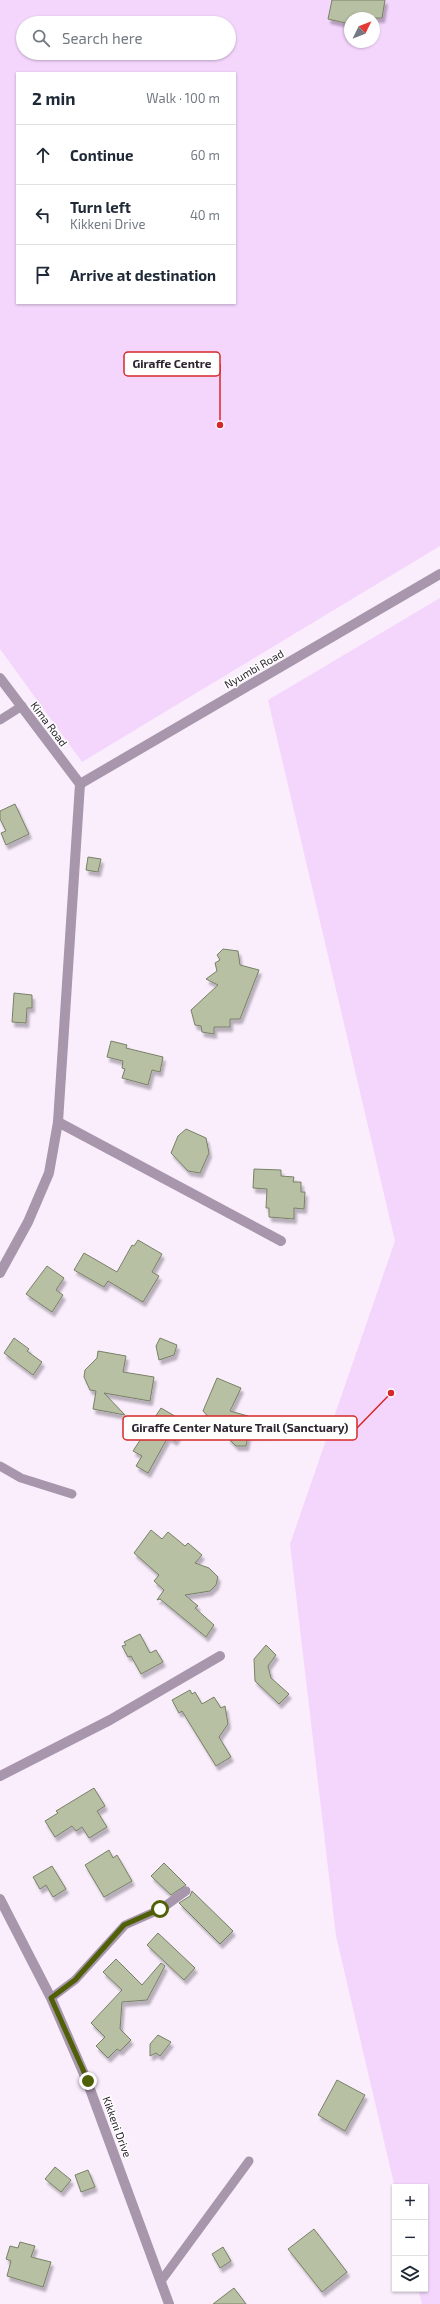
<!DOCTYPE html>
<meta charset="utf-8">
<style>
:root{--surface:#fff;--page:#f6f6f7;--text:#1f2937;--muted:#747a83;--line:#e0e1e3}
body{margin:0;font-family:"Exo 2",sans-serif;background:var(--page);color:var(--text)}
.controls{position:absolute;right:12px;bottom:12px;display:grid;overflow:hidden;border-radius:0px;box-shadow:0 1px 3px #0004}
.controls button{width:36px;height:36px;display:grid;place-items:center;padding:0;border:0;border-bottom:1px solid var(--line);background:var(--surface);color:var(--text);font:20px sans-serif}
.compass{position:absolute;left:344px;top:12px;width:36px;height:36px;border-radius:50%;background:var(--surface);box-shadow:0 1px 3px #0004;rotate:47deg}
.stop{position:absolute;width:12px;height:12px;margin:-9px;border:3px solid #4f6006;border-radius:50%;background:#fff}
.stop.end{background:#4f6006;border-color:#fff;box-shadow:0 1px 4px #0008}
.list{margin:0;padding:0;list-style:none}
h2{display:flex;justify-content:space-between;align-items:center;height:52px;margin:0;padding:0 16px;font-size:17px}
h2 small{font-size:13px;font-weight:400;color:var(--muted)}
.list li{display:grid;grid-template-columns:26px 1fr auto;gap:12px;align-items:center;box-sizing:border-box;height:60px;padding:0 16px;border-top:1px solid var(--line)}
.list b{display:block;font-size:15px;white-space:nowrap}
.list p{margin:0;font-size:13px;white-space:nowrap;color:var(--muted)}
.list em{font-size:13px;font-style:normal;color:var(--muted)}
.icon{flex:none;width:22px;height:22px;fill:none;stroke:currentColor;stroke-width:2;stroke-linecap:round;stroke-linejoin:round}
.map{position:relative;flex:none;width:440px;height:2304px;overflow:hidden}
.search{position:absolute;background:var(--surface);box-shadow:0 1px 3px #0004;left:16px;top:16px;width:220px;height:44px;display:flex;align-items:center;gap:10px;box-sizing:border-box;padding:0 14px;border-radius:22px;color:var(--muted);font-size:15px}
.panel{position:absolute;background:var(--surface);box-shadow:0 1px 3px #0004;left:16px;top:72px;width:220px;height:232px;border-radius:0px}
.map>svg:first-child{display:block}
.green{fill:#f4d6fd;fill-rule:evenodd}
.building{fill:#b8c0a4;stroke:#788066;filter:url(#shadow)}
.lines{fill:none;stroke-linecap:round;stroke-linejoin:round}
.lane{stroke:#a796ac;stroke-width:9}
.street{stroke:#a796ac;stroke-width:10}
.route{stroke:#4f6006;stroke-width:5}
.labels{text-anchor:middle;stroke-width:3;stroke-linejoin:round;paint-order:stroke}
.street-label{font-size:11px;fill:#2d252f;stroke:#fff}
.leader{fill:none;stroke:#d62828;stroke-width:1.5}
.callout-dot{fill:#d62828;stroke:#fff;stroke-width:1.5}
.callout{fill:#fff;stroke:#d62828;stroke-width:1.5}
.callout-label{font-size:12px;text-anchor:middle;font-weight:bold;fill:#2d252f}
</style>
<div class="map">
<svg width="440" height="2304" viewBox="0 0 440 2304">
<defs>
<filter id="shadow"><feDropShadow dx="2.5" dy="4.5" stdDeviation="1" flood-color="#0004"/></filter>
</defs>
<rect width="100%" height="100%" fill="#faeefd"/>
<!-- green -->
<g class="green">
<path d="M0,0H440V546L82,762L0,649ZM350,18H374V42H350ZM23,23H229V53H23ZM17,73H235V303H17Z"/>
<path d="M440,598V2304H422L418,2289H425V2187L395,2188L336,1936L290,1544L395,1241L268,700Z"/>
</g>
<!-- building -->
<g class="building">
<path d="M332,0H385L382,18H350V24L328,19Z"/>
<path d="M15,804L29,834L6,845L1,833L6,831L0,819V811Z"/>
<path d="M88,857L101,859L98,872L86,870Z"/>
<path d="M223,949L238,951L240,965L259,970L240,1019H230V1027H214V1034L202,1032L201,1026L195,1025L191,1010L218,985L206,979L217,971L215,963L220,960L217,955Z"/>
<path d="M14,993L32,995V1008H27L26,1023L12,1022Z"/>
<path d="M111,1041L127,1045L126,1048L163,1057L160,1072L152,1070L148,1085L122,1078L125,1069L122,1068L123,1061L107,1057Z"/>
<path d="M186,1129L206,1138L209,1153L200,1173L188,1171L171,1153L178,1136Z"/>
<path d="M254,1169L281,1170V1176L294,1177L293,1182H301V1192H305L304,1209L294,1208V1219L269,1217V1208H266L267,1189L253,1188Z"/>
<path d="M138,1240L162,1254L152,1272L159,1276L143,1302L108,1281L104,1287L74,1270L84,1253L117,1272L132,1245L134,1246Z"/>
<path d="M47,1266L64,1278L56,1290L63,1295L52,1312L26,1294Z"/>
<path d="M14,1338L29,1349L27,1351L42,1362L33,1375L4,1353Z"/>
<path d="M160,1338L177,1345L174,1355L159,1360L156,1346Z"/>
<path d="M98,1351L126,1356L123,1372L154,1377L150,1401L104,1393L125,1415L93,1409L96,1391L90,1390L84,1377L85,1370L97,1358Z"/>
<path d="M217,1378L241,1388L230,1411L248,1416L247,1424L271,1434L248,1435L246,1446H236L228,1438L229,1432L218,1427L203,1411Z"/>
<path d="M161,1408L185,1422L175,1441L168,1437L148,1473L136,1466L142,1456L133,1451Z"/>
<path d="M151,1530L162,1539L168,1532L185,1546L188,1543L202,1555L195,1563L209,1568L218,1577L216,1585L210,1591L185,1595L198,1606L195,1608L214,1625L206,1637L160,1599L157,1600L164,1590L154,1581L159,1575L134,1553Z"/>
<path d="M140,1634L150,1653L156,1650L163,1662L141,1674L131,1656L128,1657L122,1646L126,1645L124,1642Z"/>
<path d="M266,1645L276,1655L268,1666L271,1678L289,1694L279,1704L255,1681L254,1659Z"/>
<path d="M190,1690L192,1694L195,1692L202,1704L214,1697L221,1708L225,1706L228,1724L219,1737L231,1757L216,1766L182,1711L179,1713L172,1700Z"/>
<path d="M94,1788L105,1806L97,1811L107,1827L89,1838L82,1827L76,1831L72,1826L55,1837L45,1821L58,1813L56,1811Z"/>
<path d="M109,1850L113,1858L117,1855L132,1881L104,1897L85,1865Z"/>
<path d="M164,1863L186,1885L171,1895L151,1876Z"/>
<path d="M52,1866L66,1889L53,1897L46,1885L40,1889L33,1877Z"/>
<path d="M192,1891L233,1931L220,1944L179,1903L190,1896Z"/>
<path d="M158,1933L195,1968L184,1980L147,1945Z"/>
<path d="M116,1959L142,1985L161,1963L165,1966L147,2000L122,2002L120,2029L131,2040L120,2051L117,2049L108,2058L96,2046L105,2037L91,2023L122,1990L103,1972Z"/>
<path d="M158,2035L171,2042L160,2056L156,2053L150,2056V2044Z"/>
<path d="M337,2080L365,2095L345,2131L318,2115Z"/>
<path d="M55,2167L71,2180L61,2192L45,2179Z"/>
<path d="M88,2170L95,2187L81,2192L75,2175Z"/>
<path d="M314,2229L347,2272L322,2292L288,2249Z"/>
<path d="M20,2242L35,2246L31,2257L51,2262L43,2287L7,2276L11,2261L6,2259L10,2246L18,2248Z"/>
<path d="M223,2247L231,2261L220,2268L212,2254Z"/>
<path d="M234,2288L246,2304H213Z"/>
</g>
<g class="lines">
<!-- lane -->
<g class="lane">
<path d="M0,720L22,706"/>
<path d="M0,1466L21,1478L72,1494"/>
<path d="M51,1998L75,1980L125,1925L161,1909L186,1891"/>
<path d="M161,2281L249,2161"/>
</g>
<!-- street -->
<g class="street">
<path d="M0,678L80,784"/>
<path d="M80,784L440,574"/>
<path d="M58,1122L281,1241"/>
<path d="M0,1273L28,1222L49,1173L58,1122L80,784"/>
<path d="M0,1776L110,1720L220,1656"/>
<path d="M0,1899L51,1998L87,2081L169,2304"/>
</g>
</g>
<g class="lines">
<!-- route -->
<path class="route" d="M88,2081L51,1998L75,1980L124,1925L160,1909"/>
</g>
<g class="labels">
<!-- street labels -->
<g class="street-label">
<text transform="translate(254 669) rotate(-30)" y="4">Nyumbi Road</text>
<text transform="translate(49 724) rotate(53)" y="4">Kima Road</text>
<text transform="translate(117 2127) rotate(70)" y="4">Kikkeni Drive</text>
</g>
</g>
<!-- callouts -->
<path class="leader" d="M220 425L220 364M391 1393L357 1428"/>
<g class="callout-dot">
<circle cx="220" cy="425" r="4"/>
<circle cx="391" cy="1393" r="4"/>
</g>
<g class="callout">
<rect x="124" y="352" width="96" height="24" rx="4"/>
<rect x="123" y="1416" width="234" height="24" rx="4"/>
</g>
<g class="callout-label">
<text x="172" y="368">Giraffe Centre</text>
<text x="240" y="1432">Giraffe Center Nature Trail (Sanctuary)</text>
</g>
</svg>
<div class="controls">
<button>+</button>
<button>−</button>
<button><svg class="icon" aria-label="layers" viewBox="0 0 24 24"><path d="M12 4l9 5-9 5-9-5zM3 14l9 5 9-5"/></svg></button>
</div>
<svg class="compass" viewBox="-18 -18 36 36"><path d="M0-13l5 13h-10z" fill="#e53935"/><path d="M0 13l5-13h-10z" fill="#747a83"/></svg>
<div class="stop" style="left:160px;top:1909px"></div>
<div class="stop end" style="left:88px;top:2081px"></div>
<div class="search"><svg class="icon" aria-label="search" viewBox="0 0 24 24"><circle cx="10" cy="10" r="6"/><path d="M15 15l6 6"/></svg>Search here</div>
<section class="panel">
<h2>2 min<small>Walk · 100 m</small></h2>
<ul class="list">
<li><svg class="icon" aria-label="ahead" viewBox="0 0 24 24"><path d="M12 20V5M6 11l6-6 6 6"/></svg><div><b>Continue</b></div><em>60 m</em></li>
<li><svg class="icon" aria-label="left" viewBox="0 0 24 24"><path d="M17 20v-9H6M10 6l-5 5 5 5"/></svg><div><b>Turn left</b><p>Kikkeni Drive</p></div><em>40 m</em></li>
<li><svg class="icon" aria-label="arrive" viewBox="0 0 24 24"><path d="M6 21V4h12l-3 4 3 4H6"/></svg><div><b>Arrive at destination</b></div></li>
</ul>
</section>
</div>
